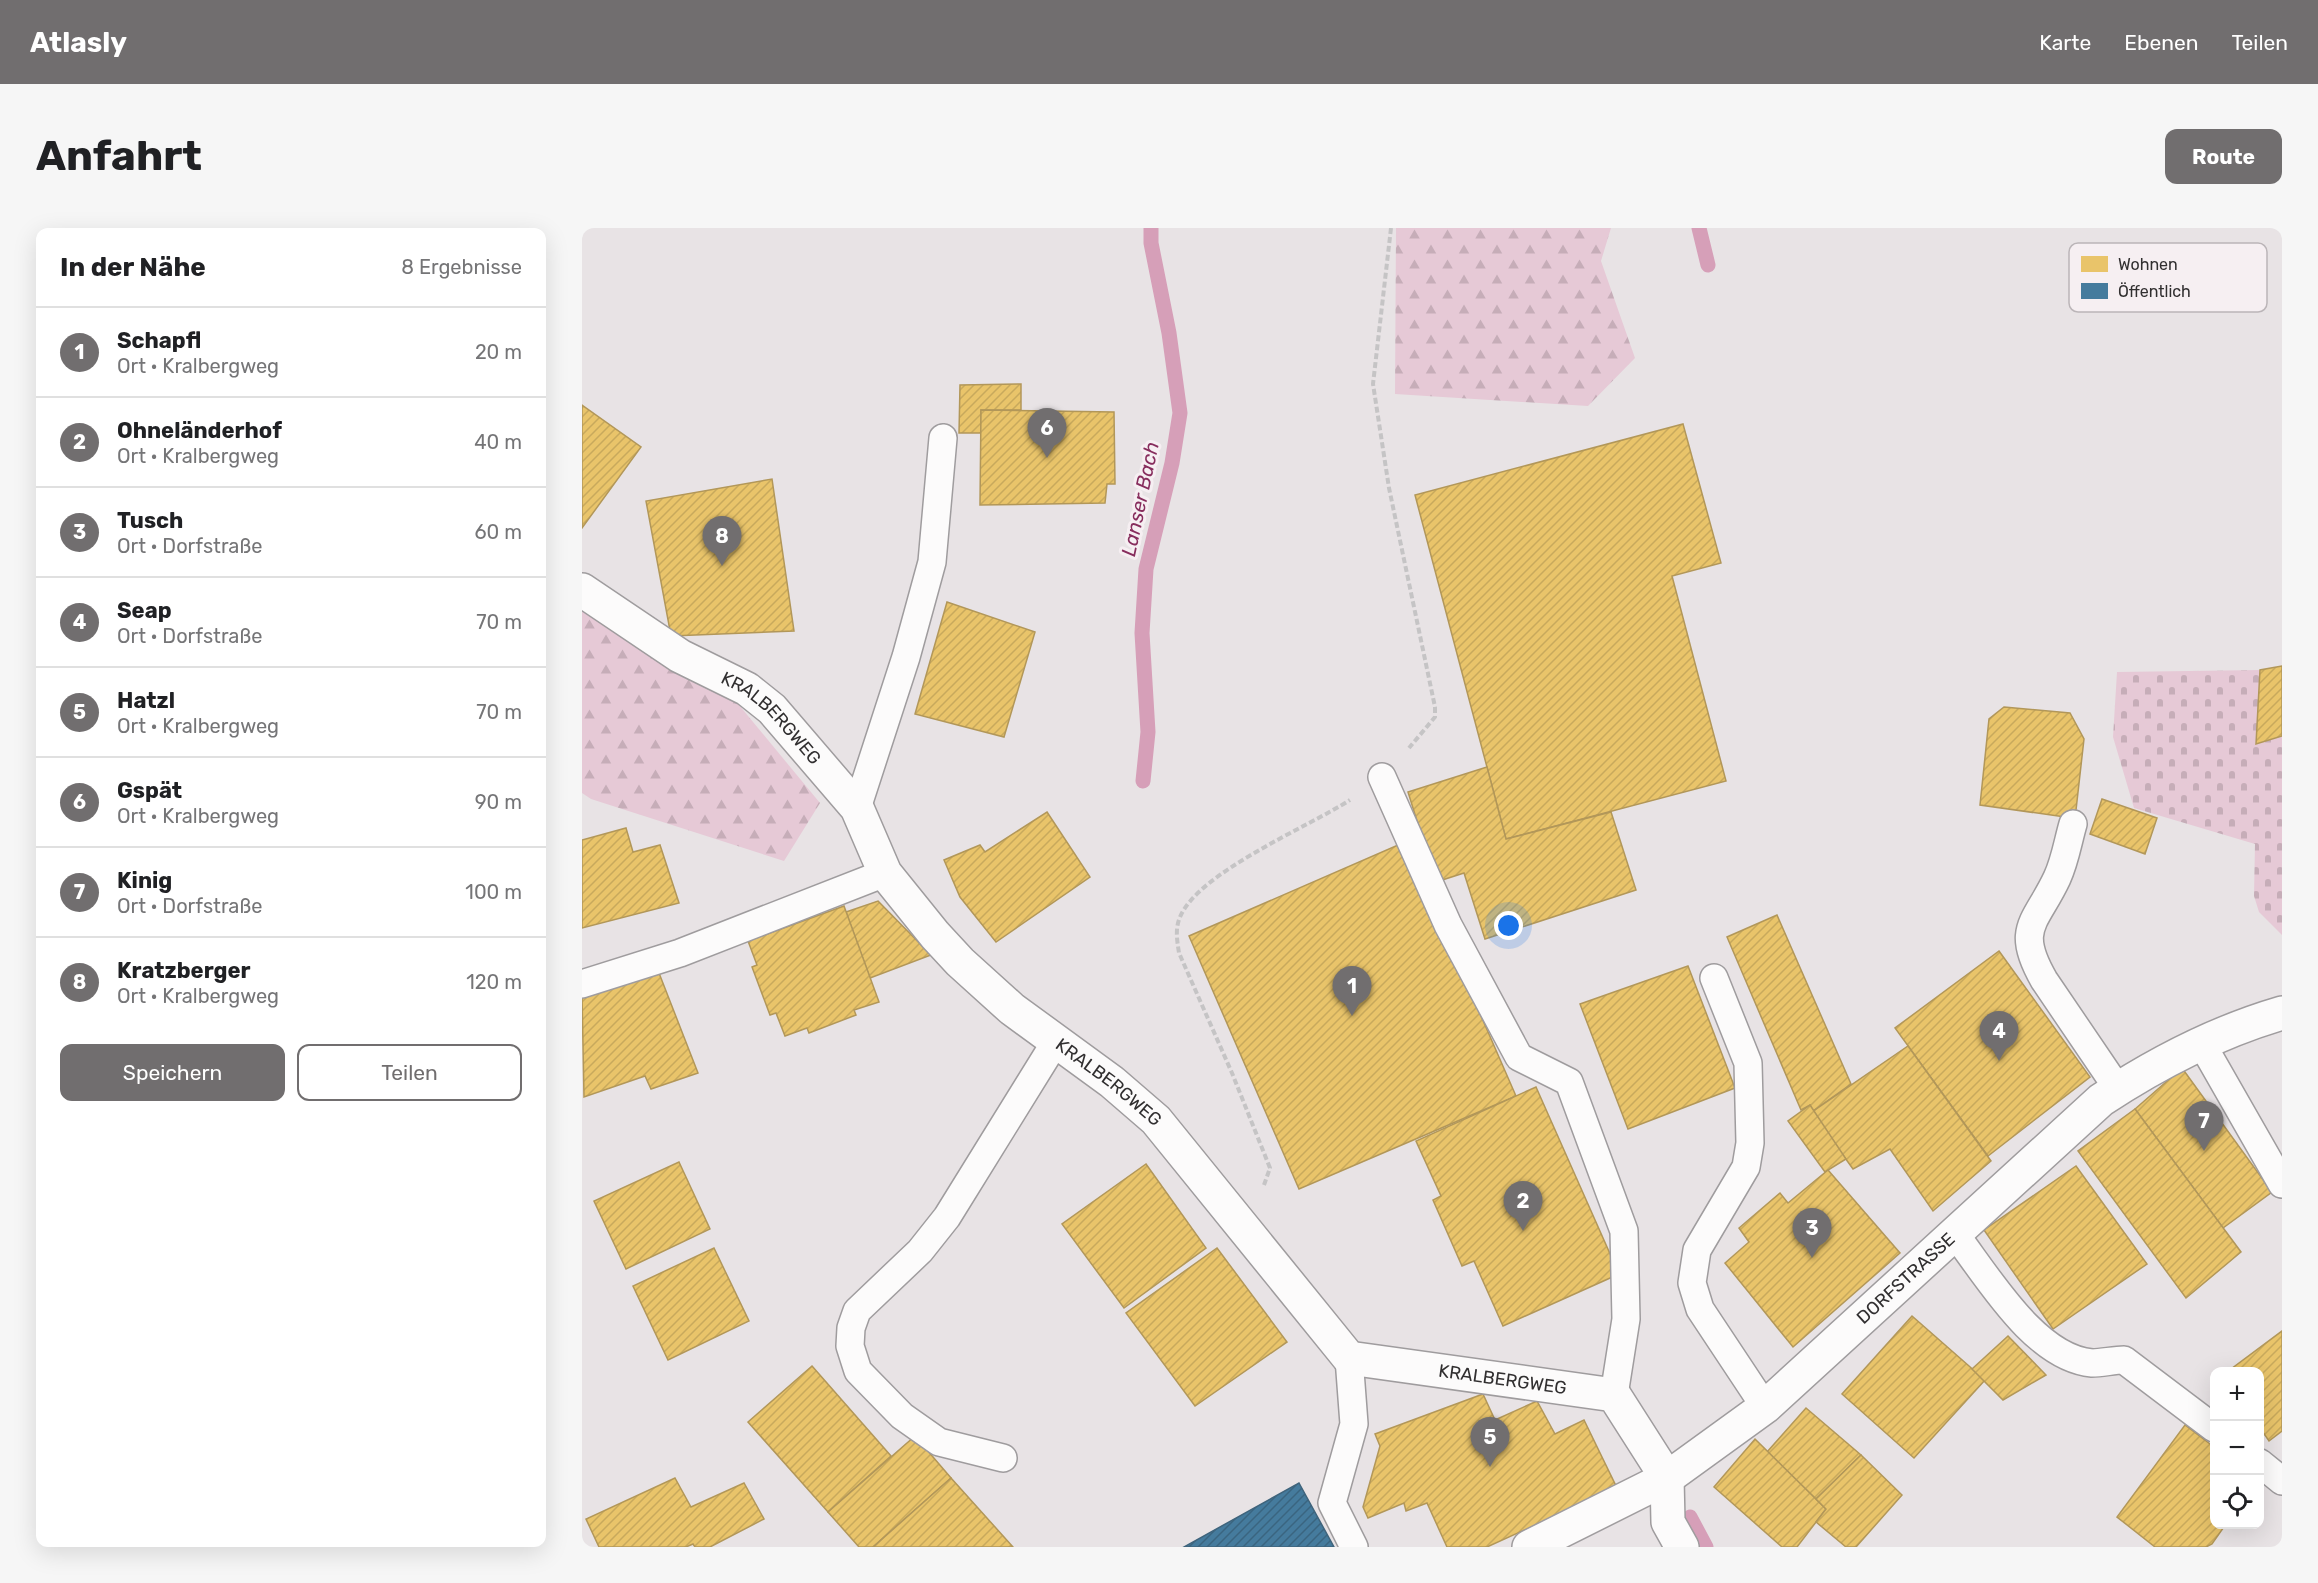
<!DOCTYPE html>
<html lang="de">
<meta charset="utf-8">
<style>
:root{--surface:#fff;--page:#f6f6f6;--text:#202124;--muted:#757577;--line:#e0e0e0;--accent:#716e6f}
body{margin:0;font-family:Rubik,sans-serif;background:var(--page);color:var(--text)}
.controls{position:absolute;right:18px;bottom:18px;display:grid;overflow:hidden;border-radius:12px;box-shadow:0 6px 24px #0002}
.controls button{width:54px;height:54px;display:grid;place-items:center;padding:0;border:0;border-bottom:2px solid var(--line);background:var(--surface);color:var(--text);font:30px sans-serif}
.you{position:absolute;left:927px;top:698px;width:21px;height:21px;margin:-15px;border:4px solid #fff;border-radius:50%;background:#1a73e8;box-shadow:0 0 0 9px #1a73e833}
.badge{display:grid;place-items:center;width:39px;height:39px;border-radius:50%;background:var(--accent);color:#fff;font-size:20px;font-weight:700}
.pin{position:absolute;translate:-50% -50px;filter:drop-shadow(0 2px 3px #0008)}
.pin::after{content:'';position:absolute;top:32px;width:21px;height:18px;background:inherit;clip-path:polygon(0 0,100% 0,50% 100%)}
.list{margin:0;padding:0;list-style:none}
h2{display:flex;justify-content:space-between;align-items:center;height:78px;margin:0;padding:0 24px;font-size:26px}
h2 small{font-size:20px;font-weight:400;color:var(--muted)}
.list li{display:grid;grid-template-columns:39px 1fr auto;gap:18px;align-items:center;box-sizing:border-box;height:90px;padding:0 24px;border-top:2px solid var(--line)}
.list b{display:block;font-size:22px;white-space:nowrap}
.list p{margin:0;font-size:20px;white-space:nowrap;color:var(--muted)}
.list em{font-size:20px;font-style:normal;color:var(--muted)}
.actions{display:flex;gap:12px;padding:18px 24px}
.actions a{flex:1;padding:14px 0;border:2px solid var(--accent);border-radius:12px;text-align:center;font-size:21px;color:var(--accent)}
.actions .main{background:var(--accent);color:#fff}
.icon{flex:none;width:33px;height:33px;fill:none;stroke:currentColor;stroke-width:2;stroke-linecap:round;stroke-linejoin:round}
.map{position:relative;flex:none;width:1700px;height:1319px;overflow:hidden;border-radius:12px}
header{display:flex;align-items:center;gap:36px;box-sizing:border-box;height:84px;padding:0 30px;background:var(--accent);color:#fff}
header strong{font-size:28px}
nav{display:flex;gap:33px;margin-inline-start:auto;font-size:21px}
.intro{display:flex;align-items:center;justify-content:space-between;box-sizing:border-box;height:144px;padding:0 36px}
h1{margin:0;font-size:42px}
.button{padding:15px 27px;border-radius:12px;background:var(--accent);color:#fff;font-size:21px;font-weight:700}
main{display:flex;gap:36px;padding:0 36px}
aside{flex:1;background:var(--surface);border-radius:12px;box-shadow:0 6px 24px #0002}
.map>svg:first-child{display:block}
.forest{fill:url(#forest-firs)}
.cemetery{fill:url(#cemetery-stones)}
.homes{fill:url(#homes-hatch);stroke:#b29759;stroke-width:1.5}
.public{fill:url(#public-hatch);stroke:#3f647c;stroke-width:1.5}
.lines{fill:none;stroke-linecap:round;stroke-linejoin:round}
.stream{stroke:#d69fb8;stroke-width:15}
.lane-casing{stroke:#9f9c9e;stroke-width:30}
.street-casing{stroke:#9f9c9e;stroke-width:36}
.secondary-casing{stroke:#9f9c9e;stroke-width:36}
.path{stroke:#c5c4c5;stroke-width:4;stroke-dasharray:6 3;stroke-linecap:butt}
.lane{stroke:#fcfbfb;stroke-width:27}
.street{stroke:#fcfbfb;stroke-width:33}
.secondary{stroke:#fcfbfb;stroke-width:33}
.labels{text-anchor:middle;stroke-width:6;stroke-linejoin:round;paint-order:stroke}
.street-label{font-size:18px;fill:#312f30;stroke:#f6eff2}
.water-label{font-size:20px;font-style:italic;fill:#872d5d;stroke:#f6eff2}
.key{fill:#f6eff2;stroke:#bbb5b8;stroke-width:1.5}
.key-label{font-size:16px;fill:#312f30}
</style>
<header>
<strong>Atlasly</strong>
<nav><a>Karte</a><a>Ebenen</a><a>Teilen</a></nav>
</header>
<div class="intro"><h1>Anfahrt</h1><a class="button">Route</a></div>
<main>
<aside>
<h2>In der Nähe<small>8 Ergebnisse</small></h2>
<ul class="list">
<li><span class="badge">1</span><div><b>Schapfl</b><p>Ort · Kralbergweg</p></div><em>20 m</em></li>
<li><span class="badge">2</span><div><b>Ohneländerhof</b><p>Ort · Kralbergweg</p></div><em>40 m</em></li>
<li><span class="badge">3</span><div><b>Tusch</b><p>Ort · Dorfstraße</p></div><em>60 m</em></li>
<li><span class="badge">4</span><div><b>Seap</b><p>Ort · Dorfstraße</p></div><em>70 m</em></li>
<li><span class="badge">5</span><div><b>Hatzl</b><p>Ort · Kralbergweg</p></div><em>70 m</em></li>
<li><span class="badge">6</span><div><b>Gspät</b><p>Ort · Kralbergweg</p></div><em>90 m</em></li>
<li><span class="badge">7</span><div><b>Kinig</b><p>Ort · Dorfstraße</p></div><em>100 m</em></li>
<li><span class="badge">8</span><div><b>Kratzberger</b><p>Ort · Kralbergweg</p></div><em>120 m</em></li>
</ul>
<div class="actions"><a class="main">Speichern</a><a>Teilen</a></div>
</aside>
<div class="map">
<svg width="1700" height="1319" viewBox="0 0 1700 1319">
<defs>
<pattern id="forest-firs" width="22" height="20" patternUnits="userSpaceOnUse" patternTransform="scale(1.5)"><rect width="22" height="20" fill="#e6c9d6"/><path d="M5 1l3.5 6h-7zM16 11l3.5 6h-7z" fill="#c6adb8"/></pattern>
<pattern id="cemetery-stones" width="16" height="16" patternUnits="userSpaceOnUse" patternTransform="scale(1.5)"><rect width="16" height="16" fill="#e6c9d6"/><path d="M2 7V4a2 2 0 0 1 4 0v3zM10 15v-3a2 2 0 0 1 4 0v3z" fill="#c6adb8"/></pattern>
<pattern id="homes-hatch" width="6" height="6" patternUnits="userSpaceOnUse" patternTransform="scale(1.5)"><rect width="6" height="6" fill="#e9c46a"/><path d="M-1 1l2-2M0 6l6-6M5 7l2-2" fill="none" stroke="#c8a95c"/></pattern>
<pattern id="public-hatch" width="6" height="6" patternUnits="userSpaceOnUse" patternTransform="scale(1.5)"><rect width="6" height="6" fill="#457b9d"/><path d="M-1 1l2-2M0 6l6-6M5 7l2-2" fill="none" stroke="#3a6580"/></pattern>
</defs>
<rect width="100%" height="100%" fill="#e8e3e5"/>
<!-- forest -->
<g class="forest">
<path d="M814,0H1029L1019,33L1053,130L1006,178L813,166Z"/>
<path d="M0,370L157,477L238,575L202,633L9,571L0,565Z"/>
</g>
<!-- cemetery -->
<path class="cemetery" d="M1678,442L1674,516L1700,508V707L1677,684L1672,668L1673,616L1552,580L1531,509L1535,444Z"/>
<!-- homes -->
<g class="homes">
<path d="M439,156V182H399V205H377L378,157Z"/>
<path d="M0,177L59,219L0,300Z"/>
<path d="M399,182L532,184L533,256H525L523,275L398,277Z"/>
<path d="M1101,196L1139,335L1090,348L1144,553L924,611L833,267Z"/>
<path d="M190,251L212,403L89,408L64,273Z"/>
<path d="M365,374L453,404L422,509L333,486Z"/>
<path d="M1700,438V508L1674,516L1678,442Z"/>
<path d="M1422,479L1488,485L1502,511L1494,582L1483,589L1398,577L1407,491Z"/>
<path d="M905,539L924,611L1029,584L1054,662L903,711L882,645L854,654L826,564Z"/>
<path d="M1520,571L1575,590L1563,626L1508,606Z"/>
<path d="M465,584L508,649L414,714L378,669L362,632L398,617L403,624Z"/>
<path d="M44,600L51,624L78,617L97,675L0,700V612Z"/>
<path d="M823,614L934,868L717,961L607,708Z"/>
<path d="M296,673L349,727L288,750L264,684Z"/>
<path d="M262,678L297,774L272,782L274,787L227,805L225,800L203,808L194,785L188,787L170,739L175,737L166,713Z"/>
<path d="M1195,687L1269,856L1231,883L1228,877L1219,882L1145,709Z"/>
<path d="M1417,723L1508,849L1406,928L1313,800Z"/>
<path d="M1106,738L1153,860L1046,901L998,776Z"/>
<path d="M77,745L116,845L69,861L63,848L2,869L0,767Z"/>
<path d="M1326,818L1409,933L1351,983L1308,921L1271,941L1230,884Z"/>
<path d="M1600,840L1690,964L1641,1000L1553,881Z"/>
<path d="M954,859L1037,1046L921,1098L892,1033L880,1038L851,972L859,968L834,913Z"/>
<path d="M1228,877L1264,931L1243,944L1206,893Z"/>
<path d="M1553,881L1659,1024L1604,1070L1496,923Z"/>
<path d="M97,934L128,1001L44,1041L12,973Z"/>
<path d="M564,936L624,1020L542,1080L480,996Z"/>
<path d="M1494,938L1565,1036L1471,1101L1402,1002Z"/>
<path d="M1246,942L1318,1025L1211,1119L1143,1035L1167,1014L1157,1000L1198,965L1206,975Z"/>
<path d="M132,1020L167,1093L86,1132L51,1058Z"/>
<path d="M635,1020L705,1114L613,1178L544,1085Z"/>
<path d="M1330,1088L1403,1152L1332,1230L1260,1166Z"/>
<path d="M1700,1103V1203L1687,1213L1678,1200V1144H1645Z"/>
<path d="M1426,1108L1464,1147L1421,1172L1390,1141Z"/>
<path d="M230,1138L309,1228L246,1284L166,1194Z"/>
<path d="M901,1166L913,1192L955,1173L973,1206L1002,1192L1035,1260L905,1319H865L845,1275L824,1283L822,1275L786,1290L781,1279L798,1218L793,1206Z"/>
<path d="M1224,1180L1279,1227L1234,1271L1185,1224Z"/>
<path d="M1603,1197L1632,1219V1296H1644L1630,1316L1624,1319H1573L1535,1289Z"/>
<path d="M333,1208L369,1250L291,1319H277L246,1284Z"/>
<path d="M1173,1211L1244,1281L1215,1319H1200L1132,1259Z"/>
<path d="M1279,1227L1320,1267L1274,1319H1264L1234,1294L1244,1281L1234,1271Z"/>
<path d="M93,1250L109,1279L162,1255L182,1291L128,1319H113L111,1316L104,1319H17L4,1291Z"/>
<path d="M369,1250L431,1319H291Z"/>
</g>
<!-- public -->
<path class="public" d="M717,1255L752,1319H602Z"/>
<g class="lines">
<!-- stream -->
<g class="stream">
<path d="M1117,0L1126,37"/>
<path d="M561,553L566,504L560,405L564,341L590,235L598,185L587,105L569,15V0"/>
<path d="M1108,1289L1124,1319"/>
</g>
<defs>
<g id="lane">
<path d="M800,549L866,697L937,829L987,854L1042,1003L1044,1091L1032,1167"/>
<path d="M275,580L324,429L350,334L361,210"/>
<path d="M1491,596C1486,613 1483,633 1475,650C1454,695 1432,700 1462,752L1536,861"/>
<path d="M1132,750L1166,835L1168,915L1164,939L1115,1022L1110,1055L1118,1081L1183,1179"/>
<path d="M0,756L98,725L303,645"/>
<path d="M1620,816L1700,956"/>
<path d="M1373,1006C1406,1049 1453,1130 1510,1135C1520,1135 1532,1132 1542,1132L1632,1200"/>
<path d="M767,1130L772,1196L750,1275L772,1319"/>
<path d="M421,1230L357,1214L320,1188L276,1143L268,1118L269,1100L275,1083L338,1023L365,989L474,813"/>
<path d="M1678,1235L1700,1253"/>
</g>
<g id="street">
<path id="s1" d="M0,362L98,428L165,461L190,481L275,580L303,645L353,707L378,734L430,781L530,854L574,892L767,1130L1032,1167L1085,1250L1086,1294L1100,1319"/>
</g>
<g id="secondary">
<path id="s2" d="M947,1319L1085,1250L1183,1179L1519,872C1575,835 1635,804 1700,785"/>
</g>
</defs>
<!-- lane casing -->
<use href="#lane" class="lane-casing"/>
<!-- street casing -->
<use href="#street" class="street-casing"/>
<!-- secondary casing -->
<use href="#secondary" class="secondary-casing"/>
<!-- path -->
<g class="path">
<path d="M809,0L791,156L807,260L853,479V489L827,520"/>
<path d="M682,957L688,940L650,845L597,725C595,712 593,701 598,689C617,644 726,599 768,572"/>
</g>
<!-- lane -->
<use href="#lane" class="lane"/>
<!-- street -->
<use href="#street" class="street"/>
<!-- secondary -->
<use href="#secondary" class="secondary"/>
</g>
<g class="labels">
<!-- street labels -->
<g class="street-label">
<text dy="6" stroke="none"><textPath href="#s1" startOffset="230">KRALBERGWEG</textPath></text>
<text dy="6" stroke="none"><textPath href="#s1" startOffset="734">KRALBERGWEG</textPath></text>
<text dy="6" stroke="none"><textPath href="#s2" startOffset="466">DORFSTRASSE</textPath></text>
<text dy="6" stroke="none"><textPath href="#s1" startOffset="1256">KRALBERGWEG</textPath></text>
</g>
<!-- water labels -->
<g class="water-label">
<text transform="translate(558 271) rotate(-78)" y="7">Lanser Bach</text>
</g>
</g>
<!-- legend -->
<rect x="1487" y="15" width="198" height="69" rx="9" class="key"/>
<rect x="1499" y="28" width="27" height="16" fill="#e9c46a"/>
<rect x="1499" y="55" width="27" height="16" fill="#457b9d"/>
<g class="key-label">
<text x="1536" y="42">Wohnen</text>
<text x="1536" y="69">Öffentlich</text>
</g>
</svg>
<div class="controls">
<button>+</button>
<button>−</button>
<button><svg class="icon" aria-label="locate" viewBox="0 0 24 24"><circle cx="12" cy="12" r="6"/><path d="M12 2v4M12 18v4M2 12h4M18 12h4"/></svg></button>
</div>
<div class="you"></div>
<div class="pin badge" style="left:770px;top:788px">1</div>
<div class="pin badge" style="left:941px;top:1003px">2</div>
<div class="pin badge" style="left:1230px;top:1030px">3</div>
<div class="pin badge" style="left:1417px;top:833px">4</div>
<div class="pin badge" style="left:908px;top:1239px">5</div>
<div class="pin badge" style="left:465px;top:230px">6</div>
<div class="pin badge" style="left:1622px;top:923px">7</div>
<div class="pin badge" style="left:140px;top:338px">8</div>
</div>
</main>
